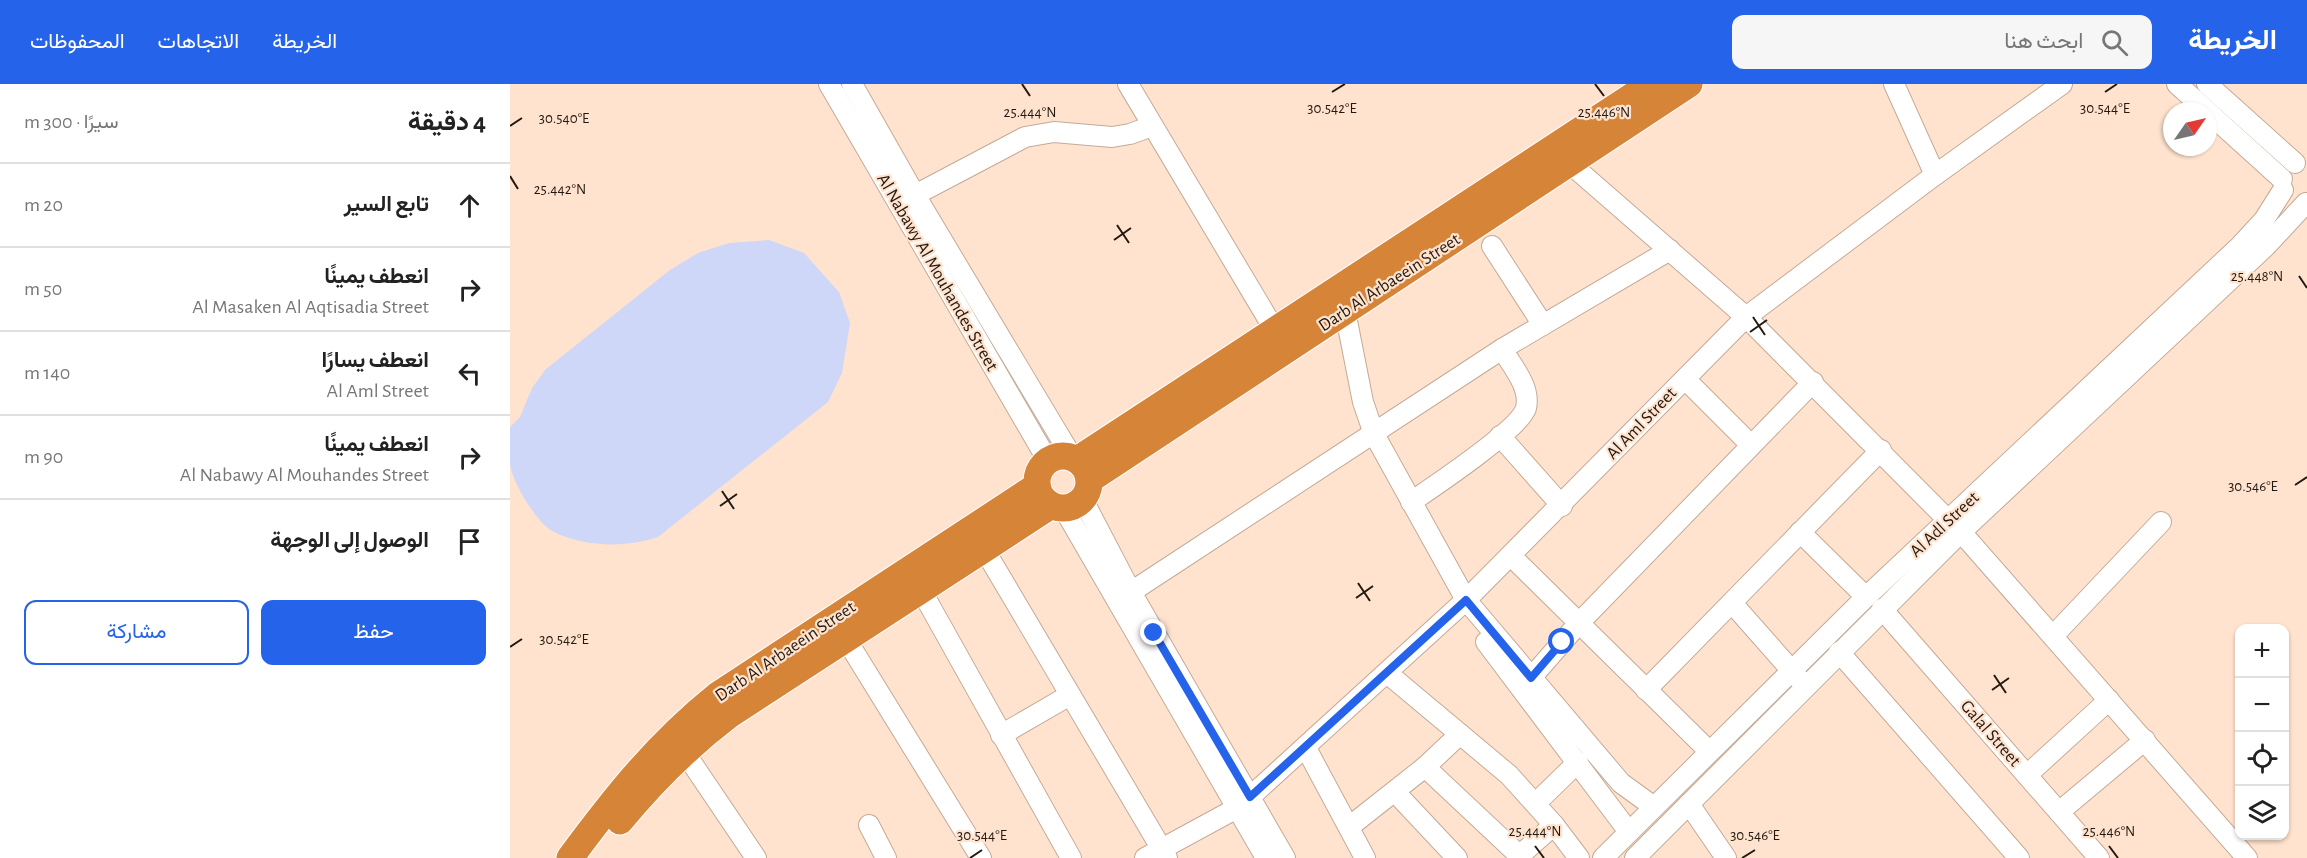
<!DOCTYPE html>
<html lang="ar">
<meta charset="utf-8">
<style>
:root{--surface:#fff;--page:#f6f6f6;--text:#222;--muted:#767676;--line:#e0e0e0;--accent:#2563eb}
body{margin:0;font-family:"Alegreya Sans",Vazirmatn,sans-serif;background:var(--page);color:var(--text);direction:rtl}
.controls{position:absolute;right:18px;bottom:18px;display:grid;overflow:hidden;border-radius:12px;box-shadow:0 2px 4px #0004}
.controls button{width:54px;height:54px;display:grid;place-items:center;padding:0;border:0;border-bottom:2px solid var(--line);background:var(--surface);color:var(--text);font:30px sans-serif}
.compass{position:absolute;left:1653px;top:18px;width:54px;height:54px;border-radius:50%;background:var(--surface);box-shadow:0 2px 4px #0004;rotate:56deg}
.stop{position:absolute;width:18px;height:18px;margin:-14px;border:4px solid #2563eb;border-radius:50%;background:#fff}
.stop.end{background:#2563eb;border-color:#fff;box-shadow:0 2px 6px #0008}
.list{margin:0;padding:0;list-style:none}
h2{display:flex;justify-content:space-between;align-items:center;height:78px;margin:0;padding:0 24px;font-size:26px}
h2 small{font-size:20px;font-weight:400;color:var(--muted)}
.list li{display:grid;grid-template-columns:39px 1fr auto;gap:18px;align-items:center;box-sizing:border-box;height:84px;padding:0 24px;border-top:2px solid var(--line)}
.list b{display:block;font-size:22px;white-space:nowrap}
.list p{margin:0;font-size:20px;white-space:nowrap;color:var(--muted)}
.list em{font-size:20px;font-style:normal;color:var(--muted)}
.actions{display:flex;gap:12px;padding:18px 24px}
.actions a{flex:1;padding:14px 0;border:2px solid var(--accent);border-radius:12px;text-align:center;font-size:21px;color:var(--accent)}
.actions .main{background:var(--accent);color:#fff}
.icon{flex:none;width:33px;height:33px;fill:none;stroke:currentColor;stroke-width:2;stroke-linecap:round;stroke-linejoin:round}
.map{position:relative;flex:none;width:1797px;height:774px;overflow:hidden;direction:ltr}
header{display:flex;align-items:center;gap:36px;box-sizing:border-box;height:84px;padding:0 30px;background:var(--accent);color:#fff}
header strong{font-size:28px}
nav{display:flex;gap:33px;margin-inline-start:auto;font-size:21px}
.search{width:420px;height:54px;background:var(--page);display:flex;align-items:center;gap:15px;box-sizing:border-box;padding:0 21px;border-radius:12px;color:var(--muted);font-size:22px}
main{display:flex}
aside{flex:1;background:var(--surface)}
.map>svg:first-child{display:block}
.green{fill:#ced7f7}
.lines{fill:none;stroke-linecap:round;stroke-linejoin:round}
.minor-casing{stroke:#c4aa96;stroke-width:22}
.highway-casing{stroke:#fff;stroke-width:29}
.minor{stroke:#fff;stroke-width:20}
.highway{stroke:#d58438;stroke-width:27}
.route{stroke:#2563eb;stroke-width:8}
.ticks{fill:none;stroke:#221911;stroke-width:2}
.labels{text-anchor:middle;stroke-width:4.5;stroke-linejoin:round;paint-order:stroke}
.street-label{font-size:18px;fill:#221911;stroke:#ffe3ce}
.ticks-label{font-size:15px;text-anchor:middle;fill:#221911;stroke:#ffe3ce;stroke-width:4.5;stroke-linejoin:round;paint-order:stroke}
</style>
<header>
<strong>الخريطة</strong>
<div class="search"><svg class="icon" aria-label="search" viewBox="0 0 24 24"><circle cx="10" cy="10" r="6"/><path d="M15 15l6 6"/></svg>ابحث هنا</div>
<nav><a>الخريطة</a><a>الاتجاهات</a><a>المحفوظات</a></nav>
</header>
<main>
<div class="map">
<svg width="1797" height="774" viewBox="0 0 1797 774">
<rect width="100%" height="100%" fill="#ffe3ce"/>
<!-- green -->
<path class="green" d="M259,156L294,169L329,208L340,239L332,289L318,318L148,453C115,464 75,463 44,448C32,442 21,425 14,414C8,403 2,392 0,380C0,368 0,355 0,343L10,333L22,304L36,285L160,186L188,169L219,159Z"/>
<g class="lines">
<defs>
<g id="minor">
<path d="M319,0L538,377"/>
<path d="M342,0L405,111L562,373"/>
<path d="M618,0L764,245"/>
<path d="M1384,0L1425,91"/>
<path d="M1667,0L1697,27"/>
<path d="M1697,0L1785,79"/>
<path d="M1698,28L1772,95"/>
<path d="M1049,70L1236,233L1438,436"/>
<path d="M405,111L515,53L544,48L602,53L620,50L642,42"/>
<path d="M982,162L1033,241"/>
<path d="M835,227L853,318L864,350L956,516L1111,699L1144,723"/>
<path d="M1175,295L1241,361"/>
<path d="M990,352L1052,422"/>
<path d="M573,416L621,508L775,774"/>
<path d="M901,418C923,403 1010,345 1016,324C1021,303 1002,282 992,265"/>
<path d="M554,425L756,774"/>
<path d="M1290,448L1356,513"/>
<path d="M1451,448L1737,774"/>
<path d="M474,465L657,774"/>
<path d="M1001,472L1199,667"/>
<path d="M411,506L561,774"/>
<path d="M621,508L992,265L1160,166"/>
<path d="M1222,519L1289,595"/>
<path d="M1372,525L1589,774"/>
<path d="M1543,552L1651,438"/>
<path d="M336,555L471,774"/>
<path d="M976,558L1119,748"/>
<path d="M1329,568L1509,774"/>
<path d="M877,589L999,691L1044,741L1069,774"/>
<path d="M1021,594L1068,540L1303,298"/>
<path d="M1136,606L1371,366"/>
<path d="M491,651L560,611"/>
<path d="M167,657L246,774"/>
<path d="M796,664L855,774"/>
<path d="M915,683L950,650"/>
<path d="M1517,691L1599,616"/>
<path d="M885,708L947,774"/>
<path d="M740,713L956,516L1236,233L1425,91L1552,0"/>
<path d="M1026,719L1068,678"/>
<path d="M1179,720L1216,774"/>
<path d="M1549,728L1635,656"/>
<path d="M359,741L376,774"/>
<path d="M839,743L915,683L1012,774"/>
<path d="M1009,772L1044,741"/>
<path d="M635,774L727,724"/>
<path d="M1093,774L1356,513L1730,162L1754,136L1773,106"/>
<path d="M1125,774L1451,448L1756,162L1796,119"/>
</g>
<g id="highway">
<circle cx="553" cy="398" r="26"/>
<path d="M567,376L1141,0"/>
<path d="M579,396L1179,0"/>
<path d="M110,737C143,697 178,662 219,631L540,422"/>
<path d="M60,774C105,713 148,659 208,611L527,402"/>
</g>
</defs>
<!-- minor casing -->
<use href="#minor" class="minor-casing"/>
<!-- highway casing -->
<use href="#highway" class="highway-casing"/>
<!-- minor -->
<use href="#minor" class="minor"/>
<!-- highway -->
<use href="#highway" class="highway"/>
</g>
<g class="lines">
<!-- route -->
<path class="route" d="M644,549L740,713L956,516L1021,594L1052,558"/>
</g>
<!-- ticks -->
<path class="ticks" d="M512,0L520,12M1085,0L1094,12M822,8L835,0M1595,8L1607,0M0,42L12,34M0,92L8,105M607,141L619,159M604,156L621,144M1789,192L1797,204M1243,233L1255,251M1240,248L1257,236M1785,401L1797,393M212,407L224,425M210,422L227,410M848,499L860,517M846,514L863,502M0,563L12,555M1484,591L1496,609M1482,606L1499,594M1025,762L1034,774M1599,762L1608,774M460,774L472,766M1232,774L1245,766"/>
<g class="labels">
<!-- street labels -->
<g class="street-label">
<text transform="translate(428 188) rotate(60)" y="6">Al Nabawy Al Mouhandes Street</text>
<text transform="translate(879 198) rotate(-33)" y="6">Darb Al Arbaeein Street</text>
<text transform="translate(1131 339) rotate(-46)" y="6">Al Aml Street</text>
<text transform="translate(1434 440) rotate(-43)" y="6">Al Adl Street</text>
<text transform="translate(275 567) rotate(-34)" y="6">Darb Al Arbaeein Street</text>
<text transform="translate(1481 649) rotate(49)" y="6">Galal Street</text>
</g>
</g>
<g class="ticks-label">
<text x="822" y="29">30.542°E</text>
<text x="1595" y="29">30.544°E</text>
<text x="1094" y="33">25.446°N</text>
<text x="520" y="33">25.444°N</text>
<text x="54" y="39">30.540°E</text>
<text x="50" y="110">25.442°N</text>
<text x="1747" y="197">25.448°N</text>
<text x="1743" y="407">30.546°E</text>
<text x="54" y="560">30.542°E</text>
<text x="1025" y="752">25.444°N</text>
<text x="1599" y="752">25.446°N</text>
<text x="472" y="756">30.544°E</text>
<text x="1245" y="756">30.546°E</text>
</g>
</svg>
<div class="controls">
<button>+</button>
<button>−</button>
<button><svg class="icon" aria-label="locate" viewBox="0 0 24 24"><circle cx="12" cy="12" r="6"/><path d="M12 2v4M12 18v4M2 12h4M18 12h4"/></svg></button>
<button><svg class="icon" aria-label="layers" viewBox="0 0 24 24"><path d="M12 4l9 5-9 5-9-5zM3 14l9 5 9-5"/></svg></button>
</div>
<svg class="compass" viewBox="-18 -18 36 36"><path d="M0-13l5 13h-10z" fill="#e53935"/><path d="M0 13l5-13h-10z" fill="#767676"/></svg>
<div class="stop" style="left:1052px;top:558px"></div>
<div class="stop end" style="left:644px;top:549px"></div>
</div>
<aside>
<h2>4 دقيقة<small>سيرًا · 300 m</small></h2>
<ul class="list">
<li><svg class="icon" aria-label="ahead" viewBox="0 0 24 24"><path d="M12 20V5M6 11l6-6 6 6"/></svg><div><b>تابع السير</b></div><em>20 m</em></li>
<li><svg class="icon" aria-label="right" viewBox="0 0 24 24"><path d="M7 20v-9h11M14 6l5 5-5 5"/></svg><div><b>انعطف يمينًا</b><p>Al Masaken Al Aqtisadia Street</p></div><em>50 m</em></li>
<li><svg class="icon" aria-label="left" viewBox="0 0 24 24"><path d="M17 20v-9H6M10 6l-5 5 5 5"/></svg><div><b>انعطف يسارًا</b><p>Al Aml Street</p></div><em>140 m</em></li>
<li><svg class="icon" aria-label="right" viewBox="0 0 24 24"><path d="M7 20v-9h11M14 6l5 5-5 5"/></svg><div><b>انعطف يمينًا</b><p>Al Nabawy Al Mouhandes Street</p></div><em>90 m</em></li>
<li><svg class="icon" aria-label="arrive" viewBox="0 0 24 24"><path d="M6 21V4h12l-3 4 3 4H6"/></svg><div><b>الوصول إلى الوجهة</b></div></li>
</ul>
<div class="actions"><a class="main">حفظ</a><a>مشاركة</a></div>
</aside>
</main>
